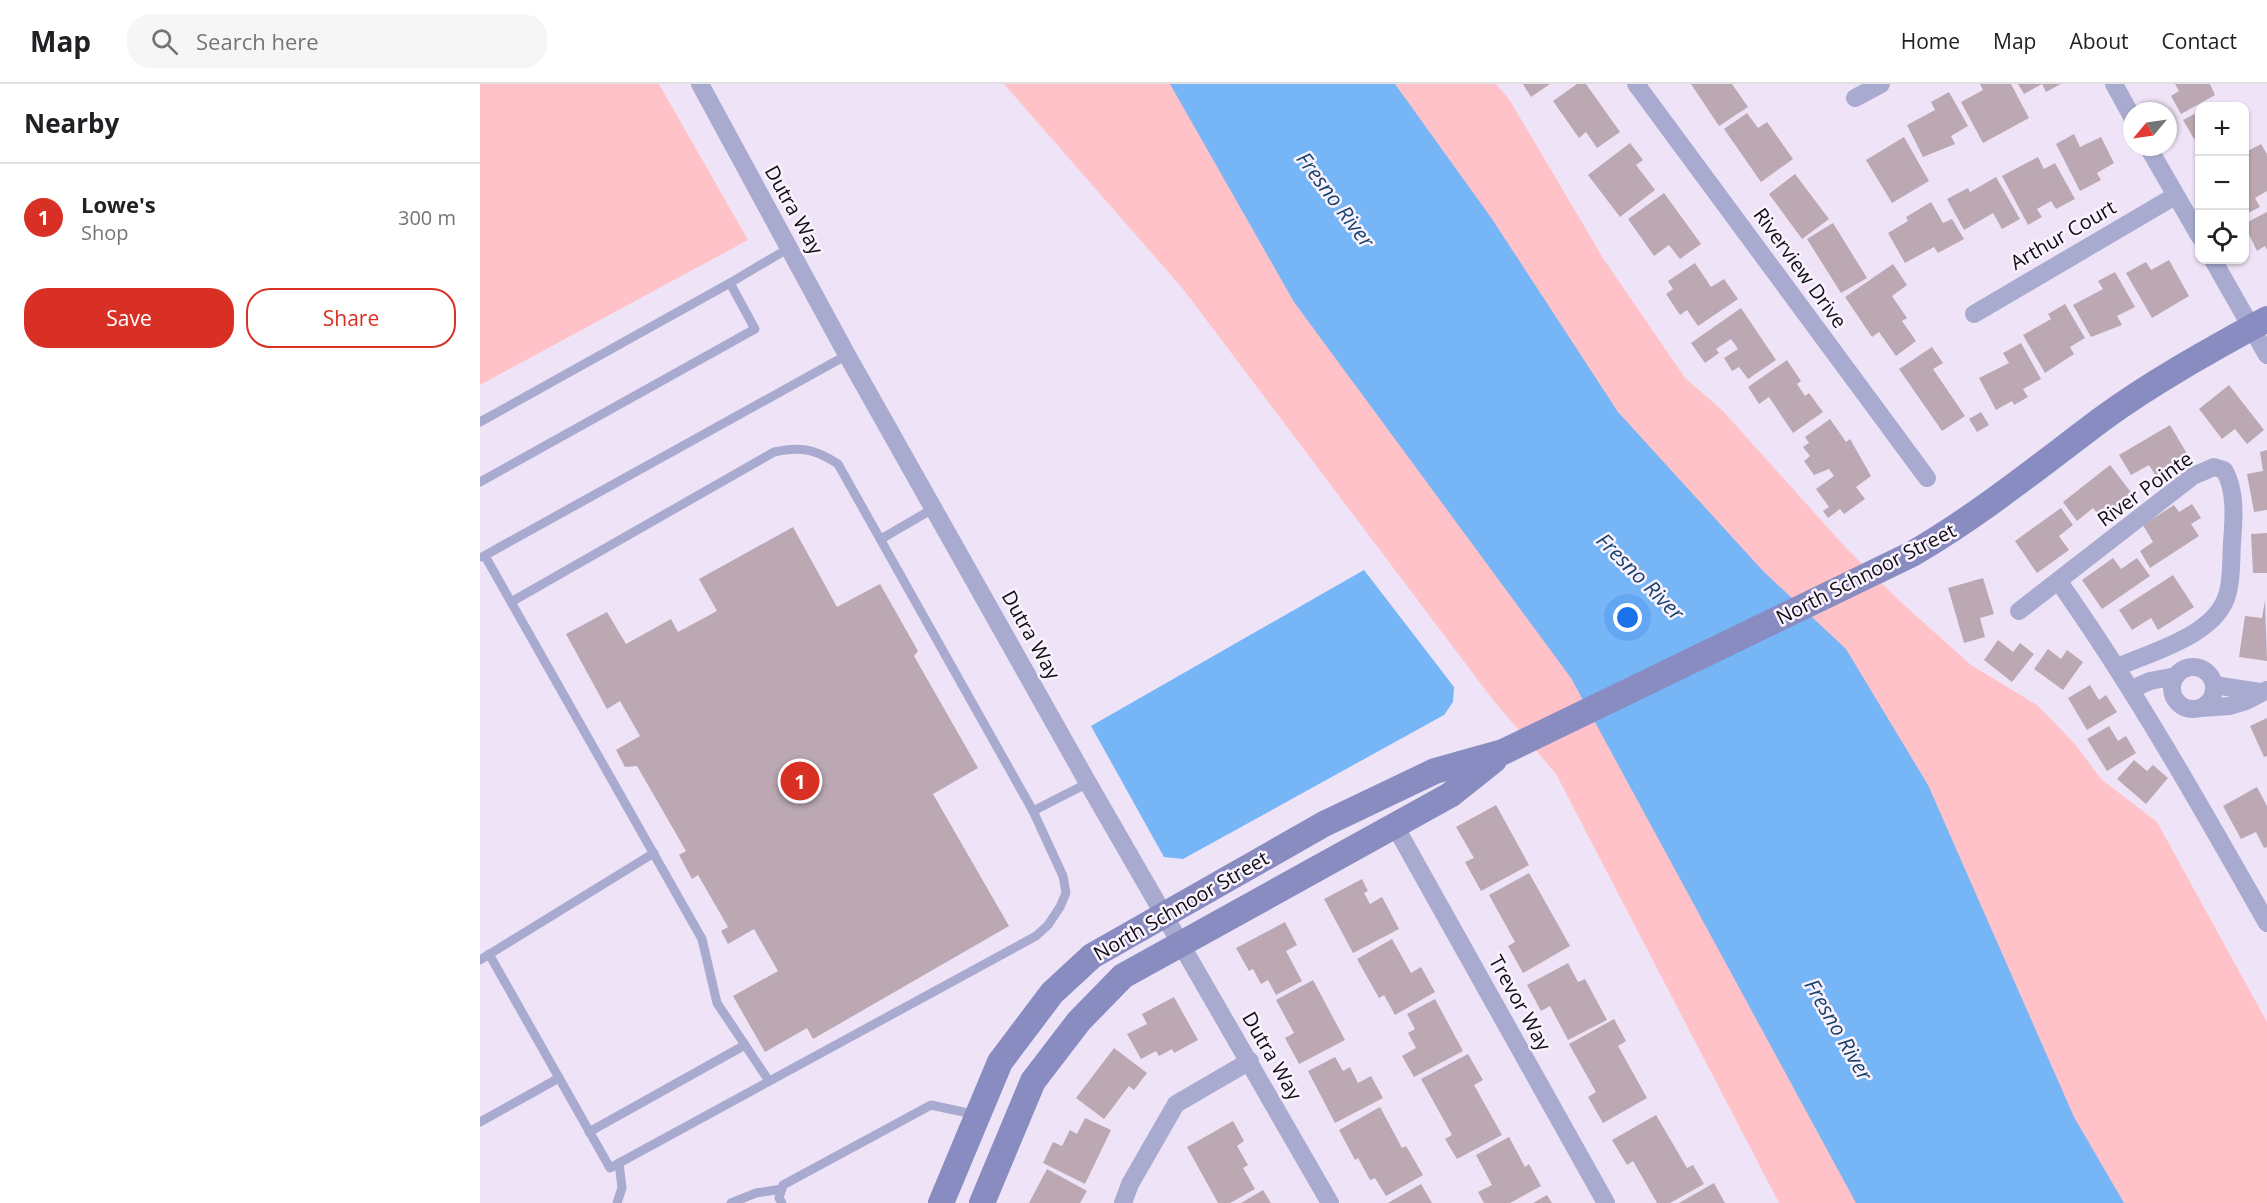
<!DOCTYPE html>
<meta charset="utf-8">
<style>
:root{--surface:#fff;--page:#f6f6f6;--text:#202124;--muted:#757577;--line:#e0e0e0;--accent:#d93025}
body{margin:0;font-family:"Open Sans",sans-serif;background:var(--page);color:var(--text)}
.controls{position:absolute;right:18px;top:18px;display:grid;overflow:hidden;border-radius:12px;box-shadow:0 2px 4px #0004}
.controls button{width:54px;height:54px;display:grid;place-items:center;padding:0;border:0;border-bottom:2px solid var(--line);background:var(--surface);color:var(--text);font:30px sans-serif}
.compass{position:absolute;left:1643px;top:18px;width:54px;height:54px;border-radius:50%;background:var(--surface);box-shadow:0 2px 4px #0004;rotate:241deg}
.you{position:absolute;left:1148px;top:534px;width:21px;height:21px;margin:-15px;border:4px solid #fff;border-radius:50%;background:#1a73e8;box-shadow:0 0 0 9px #1a73e833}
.badge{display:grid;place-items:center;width:39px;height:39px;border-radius:50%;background:var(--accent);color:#fff;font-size:20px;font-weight:700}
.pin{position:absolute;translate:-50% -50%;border:3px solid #fff;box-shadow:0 2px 6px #0006}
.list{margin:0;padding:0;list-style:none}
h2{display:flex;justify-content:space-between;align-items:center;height:78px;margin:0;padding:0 24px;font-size:26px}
h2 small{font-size:20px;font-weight:400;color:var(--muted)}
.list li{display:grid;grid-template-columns:39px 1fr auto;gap:18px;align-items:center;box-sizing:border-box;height:108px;padding:0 24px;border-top:2px solid var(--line)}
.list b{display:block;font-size:22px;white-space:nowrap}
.list p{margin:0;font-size:20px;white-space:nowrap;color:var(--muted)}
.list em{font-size:20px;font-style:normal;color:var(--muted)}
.actions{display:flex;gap:12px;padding:18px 24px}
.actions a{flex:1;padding:14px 0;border:2px solid var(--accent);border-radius:24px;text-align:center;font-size:21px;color:var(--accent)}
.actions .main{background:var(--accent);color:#fff}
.icon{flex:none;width:33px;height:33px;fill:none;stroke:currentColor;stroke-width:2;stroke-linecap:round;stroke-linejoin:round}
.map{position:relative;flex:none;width:1787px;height:1119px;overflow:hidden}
header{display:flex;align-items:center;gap:36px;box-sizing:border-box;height:84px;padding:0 30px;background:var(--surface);border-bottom:2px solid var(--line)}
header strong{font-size:28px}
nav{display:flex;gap:33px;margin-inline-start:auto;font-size:21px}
.search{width:420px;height:54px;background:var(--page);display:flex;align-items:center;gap:15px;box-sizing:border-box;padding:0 21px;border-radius:24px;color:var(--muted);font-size:22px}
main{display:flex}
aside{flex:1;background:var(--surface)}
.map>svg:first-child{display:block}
.green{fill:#ffc2c8}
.water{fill:#76b5f6}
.building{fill:#bba8b3}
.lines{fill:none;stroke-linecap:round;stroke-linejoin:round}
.lane{stroke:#a8abcf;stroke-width:9}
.street{stroke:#a8abcf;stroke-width:18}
.secondary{stroke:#888cc1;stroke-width:26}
.labels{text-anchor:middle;stroke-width:5;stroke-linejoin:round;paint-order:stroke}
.street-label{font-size:20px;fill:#100d13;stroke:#faf3ff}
.water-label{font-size:21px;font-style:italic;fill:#16426c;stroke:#faf3ff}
</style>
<header>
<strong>Map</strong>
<div class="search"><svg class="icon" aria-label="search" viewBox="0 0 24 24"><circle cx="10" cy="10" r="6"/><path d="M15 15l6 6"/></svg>Search here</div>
<nav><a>Home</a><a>Map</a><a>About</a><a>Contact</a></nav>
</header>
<main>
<aside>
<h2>Nearby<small></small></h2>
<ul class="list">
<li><span class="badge">1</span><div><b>Lowe's</b><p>Shop</p></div><em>300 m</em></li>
</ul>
<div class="actions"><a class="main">Save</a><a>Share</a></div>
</aside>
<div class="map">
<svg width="1787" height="1119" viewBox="0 0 1787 1119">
<rect width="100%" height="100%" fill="#efe4f7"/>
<!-- green -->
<g class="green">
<path d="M0,0H179L268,156L0,301Z"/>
<path d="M524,0H1016L1029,15L1123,174L1205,294L1242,326L1367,465L1424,521L1491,581L1557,621L1595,660L1621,695L1677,738L1787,938V1119H1299L1076,690L1013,616L703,205Z"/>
</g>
<!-- water -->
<g class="water">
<path d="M690,0H915L1012,135L1138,328L1283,487L1366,565L1448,701L1594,1033L1644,1119H1376L1091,594L814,218Z"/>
<path d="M884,486L974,603L973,618L964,631L703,775L684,773L611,642Z"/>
</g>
<!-- building -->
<g class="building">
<path d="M1043,0H1070L1051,13Z"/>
<path d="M1097,0H1106L1140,48L1117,64L1106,48L1099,54L1073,17Z"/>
<path d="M1211,0H1252L1268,23L1239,42Z"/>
<path d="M1500,0H1531L1549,34L1503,59L1481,18L1503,6Z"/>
<path d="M1538,0H1581L1566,8L1562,0L1544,10Z"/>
<path d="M1695,0H1730L1735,11L1701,30L1691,12L1699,7Z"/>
<path d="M1469,8L1488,42L1471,52L1475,60L1443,73L1427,41L1455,26L1451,18Z"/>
<path d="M1720,27V51L1714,55L1703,36Z"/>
<path d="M1267,29L1278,44L1287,38L1313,75L1281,98L1244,45Z"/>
<path d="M1594,50L1600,63L1621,53L1634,79L1617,89L1621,96L1600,107L1576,60Z"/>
<path d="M1424,53L1449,97L1412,119L1386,76Z"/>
<path d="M1150,59L1163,76L1156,81L1175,106L1140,133L1108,91Z"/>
<path d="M1781,60L1787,70V107L1775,114L1780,123L1764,131V69Z"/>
<path d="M1558,73L1564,85L1575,79L1595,115L1576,125L1571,117L1557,125L1562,133L1548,141L1522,92Z"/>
<path d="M1315,90L1349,135L1322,155L1289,110Z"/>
<path d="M1516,93L1540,135L1522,145L1513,129L1484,146L1467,115L1488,104L1490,108Z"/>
<path d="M1184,109L1221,160L1200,175L1189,161L1174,172L1148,135Z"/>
<path d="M1451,118L1463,139L1472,135L1484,155L1458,169L1454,163L1425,179L1408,149L1428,137L1426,133Z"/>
<path d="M1787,128V166L1785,162L1777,167L1764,140Z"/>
<path d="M1353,139L1387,194L1361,209L1327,155Z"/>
<path d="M1689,176L1709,212L1672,234L1646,189L1666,178L1671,186Z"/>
<path d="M1215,179L1231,203L1244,195L1258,215L1218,242L1207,226L1200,231L1186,210L1193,205L1188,197Z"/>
<path d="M1413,180L1427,201L1412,212L1427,234L1422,237L1436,257L1416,272L1399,248L1392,253L1365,213Z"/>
<path d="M1635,188L1655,223L1637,232L1642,241L1611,253L1593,221L1623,205L1618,197Z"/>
<path d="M1585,220L1605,254L1590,263L1594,270L1565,289L1543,251L1571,235L1568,230Z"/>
<path d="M1261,224L1296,276L1268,295L1259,283L1252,287L1244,274L1258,265L1251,255L1236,265L1239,269L1225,279L1211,259Z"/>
<path d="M1541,259L1561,295L1543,305L1548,313L1534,321L1532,317L1516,326L1499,294L1529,279L1523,269Z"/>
<path d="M1452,263L1463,279L1453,285L1485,332L1462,347L1419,285Z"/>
<path d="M1307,276L1321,297L1317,300L1325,312L1329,309L1343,328L1313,349L1289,313L1279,320L1268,303Z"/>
<path d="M1749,301L1784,346L1767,360L1755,345L1742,355L1719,325Z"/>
<path d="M1501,328L1509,341L1497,348L1489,335Z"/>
<path d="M1350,335L1366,358L1370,355L1391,392L1376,403L1385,415L1364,430L1360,425L1348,434L1343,427L1349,423L1336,405L1354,392L1349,385L1334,391L1324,377L1330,372L1323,363L1329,359L1325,353Z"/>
<path d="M1690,341L1709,373L1676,392L1669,381L1651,391L1639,371Z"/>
<path d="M1787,366V426L1774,428L1767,390L1783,387L1780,368Z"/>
<path d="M1630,381L1653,411L1622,435L1613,424L1597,437L1583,418Z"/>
<path d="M1712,420L1721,434L1711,440L1719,452L1670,484L1660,467L1673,458L1663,441L1694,421L1699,428Z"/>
<path d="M1581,424L1593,441L1579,452L1589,466L1557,489L1535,457Z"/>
<path d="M313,443L357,523L400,500L438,567L434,572L498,684L453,710L529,842L333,955L327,944L285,968L253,912L298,887L274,845L248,860L241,847L248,843L218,791L212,795L199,771L206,767L157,682L145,683L136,666L160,652L140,617L127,625L86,550L127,528L146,560L191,535L198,548L237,527L219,495Z"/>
<path d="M1787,449V489H1773L1771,450Z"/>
<path d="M1633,474L1641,485L1657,474L1670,492L1622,525L1602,496Z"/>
<path d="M1693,491L1714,523L1678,546L1671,534L1652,546L1639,526Z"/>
<path d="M1503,494L1514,530L1500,534L1505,553L1484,559L1468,504Z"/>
<path d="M1785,516L1787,577L1759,573L1765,532L1782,534Z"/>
<path d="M1518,556L1533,568L1540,559L1554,570L1532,598L1504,576Z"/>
<path d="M1568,565L1581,575L1587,566L1603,578L1583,606L1554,585Z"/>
<path d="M1610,601L1619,616L1626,611L1637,628L1607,646L1588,614Z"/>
<path d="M1787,634V672L1784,673L1770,642Z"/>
<path d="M1629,642L1638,657L1646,652L1656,669L1627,687L1607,655Z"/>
<path d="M1654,676L1667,687L1673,681L1688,694L1666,720L1637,695Z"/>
<path d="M1777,703L1787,722V763L1784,764L1776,748L1761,755L1743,722Z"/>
<path d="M1016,721L1049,781L1001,807L985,778L994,774L976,743Z"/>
<path d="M1049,789L1090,862L1043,889L1028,862L1035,858L1009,811Z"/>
<path d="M882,795L888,807L884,809L890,820L902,813L919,845L873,869L844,815Z"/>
<path d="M805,838L817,861L806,867L822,897L796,911L788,896L781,900L773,885L769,887L756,864Z"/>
<path d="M912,855L931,889L941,883L955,908L915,931L904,911L899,914L877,875Z"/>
<path d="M1088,879L1098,898L1105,895L1127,936L1088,956L1070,922L1061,927L1047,901Z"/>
<path d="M833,896L865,956L819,980L805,954L814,949L796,916Z"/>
<path d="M694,913L718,956L694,969L692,965L679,972L676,967L661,975L647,950L667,940L662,930Z"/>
<path d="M955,915L983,967L934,993L922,972L936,964L928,949L935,945L927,930Z"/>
<path d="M1134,935L1146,957L1138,962L1167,1014L1123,1039L1108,1013L1116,1008L1089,960Z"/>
<path d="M634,964L667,989L654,1006L649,1002L624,1035L596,1014Z"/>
<path d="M988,970L1003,996L994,1001L1022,1051L977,1075L965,1055L972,1051L941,995Z"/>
<path d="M855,973L863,987L870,983L878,999L891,992L903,1014L855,1039L828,987Z"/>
<path d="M900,1023L922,1064L926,1062L943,1091L906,1112L895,1094L890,1096L878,1074L875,1076L859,1046Z"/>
<path d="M1176,1031L1207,1084L1213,1081L1224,1100L1190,1119H1177L1153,1077L1147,1081L1132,1056Z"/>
<path d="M605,1034L631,1046L605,1100L563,1079L573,1058L582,1062L590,1046L597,1050Z"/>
<path d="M753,1037L764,1057L757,1062L768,1081L763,1084L775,1105L750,1119H738L707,1063Z"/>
<path d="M1029,1053L1045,1083L1049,1080L1061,1102L1030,1119H1004L998,1108L1012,1101L996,1071Z"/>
<path d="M567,1085L607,1107L600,1119H549Z"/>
<path d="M1234,1099L1245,1119H1199Z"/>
<path d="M941,1100L952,1119H908Z"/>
<path d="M783,1106L791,1119H761Z"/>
<path d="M1067,1111L1072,1119H1053Z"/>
</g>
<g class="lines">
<!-- lane -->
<g class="lane">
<path d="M0,338L250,199"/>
<path d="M0,398L275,245L250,199L309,164"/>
<path d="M401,455L454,424"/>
<path d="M5,472L222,855L237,919L289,997"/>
<path d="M2,473L367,271"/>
<path d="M553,727L608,699"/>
<path d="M9,870L130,1084L556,852L568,841L580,823L586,809L583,792L553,727L358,380C335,365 320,362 294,368L31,518"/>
<path d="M0,876L174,769"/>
<path d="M0,1038L79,994"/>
<path d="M109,1048L265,961"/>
<path d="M137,1119L142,1104L139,1079"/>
<path d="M251,1119L276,1109L302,1105"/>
<path d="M302,1119L299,1114L303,1101L451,1021L497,1031"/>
</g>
<!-- street -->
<g class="street">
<path d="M220,0L367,271L608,699L850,1119"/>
<path d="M1156,0L1447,394"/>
<path d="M1634,0L1652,33"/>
<path d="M1375,14L1401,0"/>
<path d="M1668,63L1720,153"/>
<path d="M1733,176L1787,271"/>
<path d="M1494,230L1695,112"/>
<path d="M1579,498C1656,607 1721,723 1787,839"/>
<path d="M1539,527L1713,392L1734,383L1744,386C1756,405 1754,435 1752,458C1751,474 1752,492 1748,508C1738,551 1673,567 1638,583"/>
<circle cx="1713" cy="604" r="21"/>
<path d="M1734,601L1780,608"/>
<path d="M1652,605L1670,597L1696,592"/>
<path d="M1721,624L1749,622L1766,617L1787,606"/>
<path d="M915,742L1126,1119"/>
<path d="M643,1119L650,1100L696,1020L770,977"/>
</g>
<!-- secondary -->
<g class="secondary">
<path d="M461,1119L520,978L572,909L612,872L844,740L955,687L1023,668L1432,470C1502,429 1558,383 1622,335C1674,297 1731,266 1787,235"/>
<path d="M502,1119L553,997L599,937L643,892L970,711L1014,676"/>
</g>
</g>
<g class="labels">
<!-- street labels -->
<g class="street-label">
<text transform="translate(314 126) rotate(61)" y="7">Dutra Way</text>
<text transform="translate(1583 151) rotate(-30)" y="7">Arthur Court</text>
<text transform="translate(1320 184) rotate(54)" y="7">Riverview Drive</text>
<text transform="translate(1665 405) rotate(-36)" y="7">River Pointe</text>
<text transform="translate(1386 490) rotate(-27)" y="7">North Schnoor Street</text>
<text transform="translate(551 551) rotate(61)" y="7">Dutra Way</text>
<text transform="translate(701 822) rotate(-30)" y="7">North Schnoor Street</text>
<text transform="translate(1040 919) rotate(61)" y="7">Trevor Way</text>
<text transform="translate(792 972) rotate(60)" y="7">Dutra Way</text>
</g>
<!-- water labels -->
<g class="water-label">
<text transform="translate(855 116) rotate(53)" y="7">Fresno River</text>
<text transform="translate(1160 493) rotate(45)" y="7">Fresno River</text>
<text transform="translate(1358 946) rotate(60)" y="7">Fresno River</text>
</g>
</g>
</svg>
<div class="controls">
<button>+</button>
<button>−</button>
<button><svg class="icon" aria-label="locate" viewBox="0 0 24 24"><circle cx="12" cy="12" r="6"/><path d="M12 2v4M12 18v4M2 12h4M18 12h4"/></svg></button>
</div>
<svg class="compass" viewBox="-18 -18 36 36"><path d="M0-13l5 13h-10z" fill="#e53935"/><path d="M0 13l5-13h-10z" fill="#757577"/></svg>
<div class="you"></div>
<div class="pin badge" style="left:320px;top:697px">1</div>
</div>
</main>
